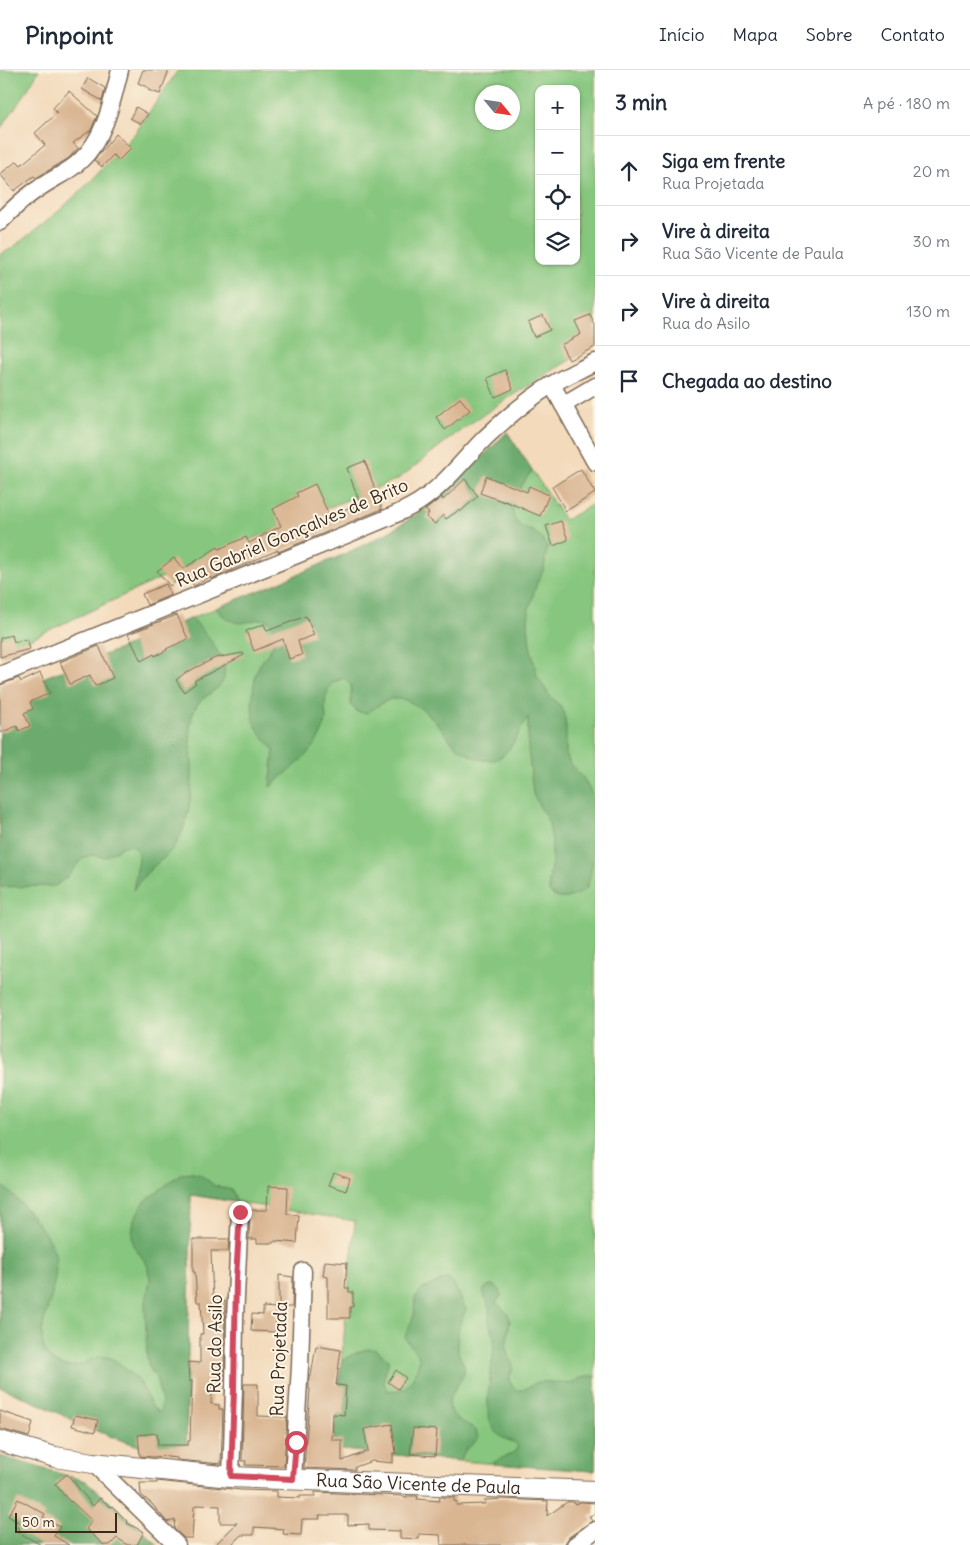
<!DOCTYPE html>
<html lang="pt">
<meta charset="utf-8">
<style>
:root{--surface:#fff;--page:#f6f6f7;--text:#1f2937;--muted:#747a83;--line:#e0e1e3}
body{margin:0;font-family:Delius,sans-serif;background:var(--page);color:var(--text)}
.controls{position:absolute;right:15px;top:15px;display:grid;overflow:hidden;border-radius:10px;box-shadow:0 1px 4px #0004}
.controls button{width:45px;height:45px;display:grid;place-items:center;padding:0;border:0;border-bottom:1px solid var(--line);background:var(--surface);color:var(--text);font:25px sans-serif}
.compass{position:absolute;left:475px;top:15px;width:45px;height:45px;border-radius:50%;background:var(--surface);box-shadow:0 1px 4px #0004;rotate:119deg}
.scale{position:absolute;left:15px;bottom:12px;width:102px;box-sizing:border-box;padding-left:5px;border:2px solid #3b2a1e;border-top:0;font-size:14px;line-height:18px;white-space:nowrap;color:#3b2a1e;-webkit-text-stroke:4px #fcf5e5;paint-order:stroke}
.stop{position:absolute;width:15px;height:15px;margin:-11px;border:4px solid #d1495b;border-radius:50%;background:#fff}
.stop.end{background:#d1495b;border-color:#fff;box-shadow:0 1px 5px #0008}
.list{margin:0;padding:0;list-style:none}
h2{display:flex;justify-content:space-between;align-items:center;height:65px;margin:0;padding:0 20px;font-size:21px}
h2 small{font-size:16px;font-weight:400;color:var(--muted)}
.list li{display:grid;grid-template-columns:32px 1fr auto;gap:15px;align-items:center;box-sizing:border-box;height:70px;padding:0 20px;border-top:1px solid var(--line)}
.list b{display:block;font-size:19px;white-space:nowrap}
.list p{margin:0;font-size:16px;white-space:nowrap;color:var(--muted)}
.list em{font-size:16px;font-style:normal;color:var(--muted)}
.icon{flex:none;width:28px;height:28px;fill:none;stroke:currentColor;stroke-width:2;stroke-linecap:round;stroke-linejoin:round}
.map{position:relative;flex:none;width:595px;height:1475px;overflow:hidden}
header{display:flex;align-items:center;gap:30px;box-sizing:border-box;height:70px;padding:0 25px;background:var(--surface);border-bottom:1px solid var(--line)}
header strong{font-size:24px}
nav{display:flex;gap:28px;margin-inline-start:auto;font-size:18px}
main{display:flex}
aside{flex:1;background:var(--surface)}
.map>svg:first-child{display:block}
.green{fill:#86c67e;stroke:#60784e;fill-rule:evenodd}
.forest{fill:#6cab6d;stroke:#546a46}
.building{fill:#d9b592}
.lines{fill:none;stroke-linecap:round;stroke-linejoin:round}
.minor-casing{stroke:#7b6855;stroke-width:19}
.tertiary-casing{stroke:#7b6855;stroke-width:22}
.minor{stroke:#fff;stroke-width:16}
.tertiary{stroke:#fff;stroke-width:20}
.route{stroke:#d1495b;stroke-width:6}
.labels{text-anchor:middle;stroke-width:4;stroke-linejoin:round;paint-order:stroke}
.street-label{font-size:18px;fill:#3b2a1e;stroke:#fcf5e5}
</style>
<header>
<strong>Pinpoint</strong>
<nav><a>Início</a><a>Mapa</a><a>Sobre</a><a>Contato</a></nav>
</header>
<main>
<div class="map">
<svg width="595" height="1475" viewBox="0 0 595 1475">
<rect width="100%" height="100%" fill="#fcf5e5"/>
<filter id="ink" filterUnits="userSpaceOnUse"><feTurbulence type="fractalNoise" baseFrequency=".02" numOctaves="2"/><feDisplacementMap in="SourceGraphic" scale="10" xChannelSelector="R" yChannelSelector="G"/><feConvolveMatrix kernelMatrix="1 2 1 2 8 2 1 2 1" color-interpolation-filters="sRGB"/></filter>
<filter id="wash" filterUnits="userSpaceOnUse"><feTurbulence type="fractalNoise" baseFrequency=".0096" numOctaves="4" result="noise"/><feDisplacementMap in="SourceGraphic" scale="20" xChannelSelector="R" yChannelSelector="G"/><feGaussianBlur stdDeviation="1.12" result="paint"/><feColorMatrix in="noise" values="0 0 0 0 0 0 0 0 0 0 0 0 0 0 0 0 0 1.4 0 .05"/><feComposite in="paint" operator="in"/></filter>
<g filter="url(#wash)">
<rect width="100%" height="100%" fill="#f3dabb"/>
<!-- green -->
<g class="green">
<path d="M0,0H39L25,24L0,59Z"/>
<path d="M178,0H595V275C545,305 496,334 449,369C432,382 416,396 398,409L191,494L0,583V184L11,179L60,140L93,109L136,62ZM539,19H576V191H539ZM482,22H512V52H482Z"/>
<path d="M507,362L565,450L595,433V1401L484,1393L333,1379L355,1151L191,1125L186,1384L128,1372L109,1365L0,1317V627L48,606L115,581L192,548L271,516L349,482L390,462L417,444L458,411Z"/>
</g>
<!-- forest -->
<g class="forest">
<path d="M507,362L532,400C522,415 501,443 522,457C526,459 526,458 530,460C538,463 543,469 547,476L544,499L537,513L529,539L528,554L530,575L537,606L549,625L559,635L564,642L566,657V684L570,693L584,709L591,722L594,731C594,755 595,797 587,817C583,823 576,825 570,827C561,830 555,828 549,822V811L552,791V770L549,753L533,724L528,678V647C520,659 514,676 502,686C488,697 466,685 454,674C449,669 446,664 442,659C431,646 412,627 394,629C385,629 375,639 367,643L357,642L351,635V615L344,608L332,613C327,621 325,628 325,638C325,643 327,649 325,653C318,681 290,699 270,717L274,680C266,670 256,661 253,648C251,635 253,616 256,603C260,588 284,572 272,555C260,537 240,570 216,538C252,524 287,509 322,494C355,480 387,465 417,444C450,421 478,391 507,362Z"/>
<path d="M192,548C204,562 241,601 216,619C203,629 195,632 191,650C188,667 193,685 192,703C192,727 187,764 170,782C164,789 156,793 150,800C143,806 138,814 133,820L139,789L136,778L130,775L123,776L105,787L91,785L82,789L67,807L55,816L0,817V627L48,606L115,581Z"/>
<path d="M193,1103L201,1105L215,1116L232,1120L237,1132L191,1125L186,1384C176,1383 166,1382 156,1380C101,1369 52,1337 0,1317V1114C17,1127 55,1168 56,1190C56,1201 55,1213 52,1224C47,1243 35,1267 48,1286C54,1295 69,1299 79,1295C89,1292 99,1283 111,1288C115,1289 138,1309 140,1312C147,1324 148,1336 160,1343L162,1333L156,1307L149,1297L147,1288L145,1237L150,1209L147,1194L133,1175L132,1165L134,1149L143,1133L180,1104Z"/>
<path d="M447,1208C454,1211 462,1231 466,1239C460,1252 455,1265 458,1280C459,1289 466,1293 464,1302C461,1314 446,1325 450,1338C453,1350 467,1353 476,1360L478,1368C470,1380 466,1373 461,1391L333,1379L341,1292C350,1286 365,1276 376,1280C380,1282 385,1287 389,1290C387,1301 380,1311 387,1320C393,1322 402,1320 407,1316C412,1311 421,1294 419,1287C417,1280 408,1275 405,1267L414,1245L415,1228L423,1219Z"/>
<path d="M490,1215C496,1215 501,1219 501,1226L496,1232L508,1244L510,1250L506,1278L508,1285L512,1292L513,1297L509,1310L515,1320C526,1322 529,1315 538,1312C540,1311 568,1313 571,1314C578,1309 586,1304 595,1306V1399L592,1401L492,1394C501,1386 515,1386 518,1376C514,1371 510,1371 505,1369C498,1366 493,1358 490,1351C483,1332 495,1290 494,1267C493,1262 490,1257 489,1252C488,1247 490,1242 489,1237C487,1228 477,1220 490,1215Z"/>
<path d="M0,1386L86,1411L158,1475H0Z"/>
</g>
<g id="blocks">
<!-- building -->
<g class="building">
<path d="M143,0H169L160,24L148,20L149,18L138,13Z"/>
<path d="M88,8L105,18L102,31L82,19Z"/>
<path d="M69,21L97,46L91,60L73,73L78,78L69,88L36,108L34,106L14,121L0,104L17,91L21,95L45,75L35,63L57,43L53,38Z"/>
<path d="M136,37L148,44L141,54L130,48Z"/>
<path d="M116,64L131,78L119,90L113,85L102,97L94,90Z"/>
<path d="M543,245L550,260L534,267L528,252Z"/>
<path d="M590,245L595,255V277L569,290L561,275L581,264L575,251Z"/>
<path d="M505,300L513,319L495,327L487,308Z"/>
<path d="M460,328L470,340L445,360L436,347Z"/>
<path d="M365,391L382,439L278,482V480L211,509L210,507L194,516L186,503L170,516L157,501L174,488L183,499L218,477L219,479L246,467L249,473L281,456L273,439L298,426L296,423L315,414L329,445L360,434L347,398Z"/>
<path d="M581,399L595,423L566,441L552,417Z"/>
<path d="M486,406L527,422L529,416L549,425L540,446L505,431V432L480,423Z"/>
<path d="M465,409L478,426L460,442L459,440L446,449L443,445L435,454L426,447L429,443L425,440L442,427L443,430Z"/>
<path d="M561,451L568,470L553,476L546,456Z"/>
<path d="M166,514L171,525L147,535L142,524Z"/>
<path d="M177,545L188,569L166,579L167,580L155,586L154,584L141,591L128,564Z"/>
<path d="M306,546L314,565L298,571L302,585L289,589L283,569L254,581L246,561L264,554L267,561Z"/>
<path d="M12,565L14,572L27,569L30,579L0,587V568Z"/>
<path d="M99,576L113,608L95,616L90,605L70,614L60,592Z"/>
<path d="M243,583L244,585L194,611L196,613L184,622L176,610L185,603L215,588Z"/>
<path d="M40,603L50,623L30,632L33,639L24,643L30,656L19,661L17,656L0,663V615L19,608L21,612Z"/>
<path d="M333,1102L350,1108L346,1121L328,1115Z"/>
<path d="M268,1116L288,1117L287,1144L299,1145L297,1173L275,1171L274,1173H257V1169H249L250,1140H267Z"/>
<path d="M193,1169H229L228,1181H211L213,1232L225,1231V1238L224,1311H212L211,1334L219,1335V1339H223L221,1394L177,1390V1388L167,1387V1386L153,1387L140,1386L138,1365L157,1363L158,1375H188V1371H190L192,1311H189L188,1292L200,1293V1264H203L201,1232H197L195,1202H193Z"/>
<path d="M325,1191L347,1193L345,1218H349V1222H353V1237H350V1248H328V1207L323,1206Z"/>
<path d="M279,1205L293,1207L292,1237H279Z"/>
<path d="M263,1237L276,1238L275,1262L251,1261L252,1244L263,1245Z"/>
<path d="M316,1276L341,1280L336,1315L346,1316L344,1345L333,1344L332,1370H342V1391L368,1381L364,1359L392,1354L396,1383H393V1393L372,1391L355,1397V1400L304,1398L310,1319H309V1306H311Z"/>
<path d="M396,1300L406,1308L398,1319L388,1312Z"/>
<path d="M244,1314H258V1346L287,1347L284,1396L245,1395L246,1391H242Z"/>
<path d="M0,1341L33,1352L29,1367L0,1359Z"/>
<path d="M75,1345L98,1350L95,1362L72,1356Z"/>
<path d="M413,1358L437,1360L435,1386L410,1384Z"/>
<path d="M67,1404L93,1436L100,1428L111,1437L112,1436L128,1452L127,1453L144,1462L137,1475H128L117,1468L110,1475H104L86,1459L92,1451L71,1431L70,1432L55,1414Z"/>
<path d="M157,1411L241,1420L277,1421V1427L300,1428V1426H315V1422L403,1426L404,1428H406V1426H418L417,1429L439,1431L440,1427H454V1431L457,1432L456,1435L485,1434V1430L503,1429L548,1431L547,1446L567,1432H574L575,1434L581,1432L595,1433V1444L589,1446L592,1451L569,1467L564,1475H441L440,1465L419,1464V1469L400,1468V1461L369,1460V1454L348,1455V1445H319L320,1449H302L301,1465L283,1464L284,1459L254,1457V1465H241L231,1475H215L237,1453H220V1436L197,1435L194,1437L192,1468H184L174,1459L175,1449L167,1452L152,1434L141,1425L140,1413H157Z"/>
<path d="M18,1429L45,1444L43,1447L60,1457L54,1466L69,1475H41L18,1462L20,1459L17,1458L20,1453L8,1446Z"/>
</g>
</g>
</g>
<g filter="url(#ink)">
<use href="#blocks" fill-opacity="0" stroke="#7b6855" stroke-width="1"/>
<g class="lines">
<defs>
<g id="minor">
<path d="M0,152C12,140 23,128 38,119C51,109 68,103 80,91C105,68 112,32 120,0"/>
<path d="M552,315L595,392"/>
<path d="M563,335L595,316"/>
<path d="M0,605L356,461C377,452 400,444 419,432C445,415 463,390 485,368C505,349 527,330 551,315C565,306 580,300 595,292"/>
<path d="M93,1393L177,1475"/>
<path d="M231,1407L234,1320L235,1248L240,1142"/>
<path d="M293,1409L300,1296L303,1201"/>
<path d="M575,1475L595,1460"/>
</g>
<g id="tertiary">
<path id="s1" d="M0,1371L55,1387L93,1393L231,1407L595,1421"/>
</g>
</defs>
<!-- minor casing -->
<use href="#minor" class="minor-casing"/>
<!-- tertiary casing -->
<use href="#tertiary" class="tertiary-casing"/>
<!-- minor -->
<use href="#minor" class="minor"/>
<!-- tertiary -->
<use href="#tertiary" class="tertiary"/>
</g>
</g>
<g class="lines" filter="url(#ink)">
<!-- route -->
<path class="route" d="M240,1142L236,1209L234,1320L231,1406L293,1409L296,1372"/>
</g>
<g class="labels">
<!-- street labels -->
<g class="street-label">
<text transform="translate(292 463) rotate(-23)" y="6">Rua Gabriel Gonçalves de Brito</text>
<text transform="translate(215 1274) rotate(-89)" y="6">Rua do Asilo</text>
<text transform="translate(279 1289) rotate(-88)" y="6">Rua Projetada</text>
<text dy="6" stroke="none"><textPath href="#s1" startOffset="422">Rua São Vicente de Paula</textPath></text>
</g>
</g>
</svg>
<div class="controls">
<button>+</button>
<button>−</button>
<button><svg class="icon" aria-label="locate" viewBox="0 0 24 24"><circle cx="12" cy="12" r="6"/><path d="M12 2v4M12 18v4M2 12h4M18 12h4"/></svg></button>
<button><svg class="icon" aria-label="layers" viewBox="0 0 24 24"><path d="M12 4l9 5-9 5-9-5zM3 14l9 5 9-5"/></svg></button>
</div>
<svg class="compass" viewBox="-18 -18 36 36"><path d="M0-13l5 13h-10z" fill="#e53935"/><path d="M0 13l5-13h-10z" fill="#747a83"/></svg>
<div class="scale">50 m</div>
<div class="stop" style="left:296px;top:1372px"></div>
<div class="stop end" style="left:240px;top:1142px"></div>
</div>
<aside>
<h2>3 min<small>A pé · 180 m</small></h2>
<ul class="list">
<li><svg class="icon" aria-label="ahead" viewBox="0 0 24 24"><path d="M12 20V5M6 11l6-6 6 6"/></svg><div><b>Siga em frente</b><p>Rua Projetada</p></div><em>20 m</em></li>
<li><svg class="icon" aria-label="right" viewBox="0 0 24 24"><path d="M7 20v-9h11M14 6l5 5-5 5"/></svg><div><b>Vire à direita</b><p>Rua São Vicente de Paula</p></div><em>30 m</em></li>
<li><svg class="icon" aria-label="right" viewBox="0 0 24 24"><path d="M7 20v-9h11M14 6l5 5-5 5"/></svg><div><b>Vire à direita</b><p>Rua do Asilo</p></div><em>130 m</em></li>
<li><svg class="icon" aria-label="arrive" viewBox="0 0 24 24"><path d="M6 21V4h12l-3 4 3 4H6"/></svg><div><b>Chegada ao destino</b></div></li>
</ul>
</aside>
</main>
